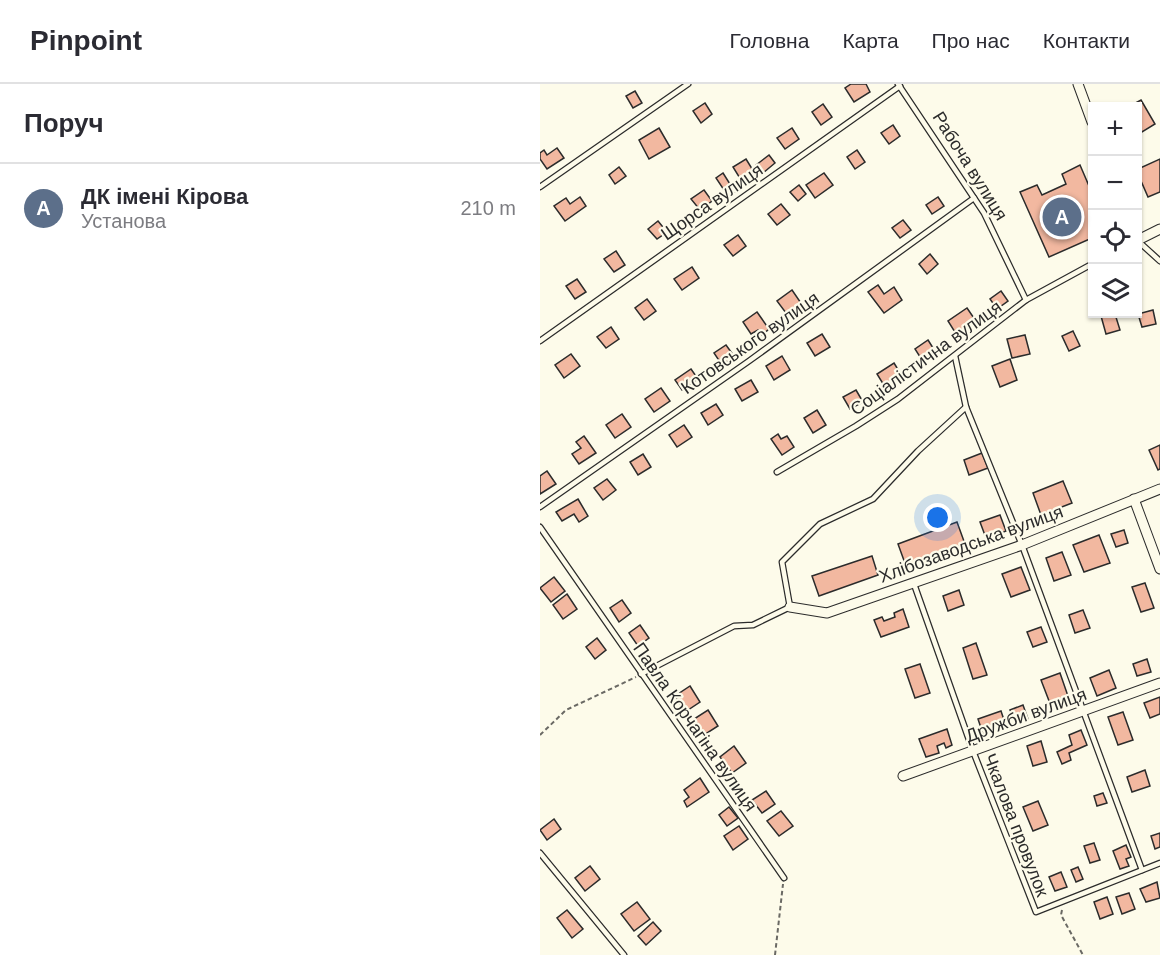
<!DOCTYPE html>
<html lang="uk">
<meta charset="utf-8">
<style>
:root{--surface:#fff;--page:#f2f2f3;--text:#2b2b33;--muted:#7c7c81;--line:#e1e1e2;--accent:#ea580c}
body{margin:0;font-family:Arial,sans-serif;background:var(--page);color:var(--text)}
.controls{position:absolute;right:18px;top:18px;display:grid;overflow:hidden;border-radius:0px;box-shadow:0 2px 4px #0004}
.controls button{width:54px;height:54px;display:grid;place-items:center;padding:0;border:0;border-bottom:2px solid var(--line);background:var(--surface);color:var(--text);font:30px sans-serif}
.you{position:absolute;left:398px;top:434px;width:21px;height:21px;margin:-15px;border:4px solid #fff;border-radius:50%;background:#1a73e8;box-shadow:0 0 0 9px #1a73e833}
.badge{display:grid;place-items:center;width:39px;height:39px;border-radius:50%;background:var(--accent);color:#fff;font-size:20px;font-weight:700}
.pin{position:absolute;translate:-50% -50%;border:3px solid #fff;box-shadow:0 2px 6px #0006}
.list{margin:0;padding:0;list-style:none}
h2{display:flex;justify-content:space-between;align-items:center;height:78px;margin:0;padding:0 24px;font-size:26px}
h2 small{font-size:20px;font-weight:400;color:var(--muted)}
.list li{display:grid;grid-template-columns:39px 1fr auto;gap:18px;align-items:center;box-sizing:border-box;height:90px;padding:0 24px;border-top:2px solid var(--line)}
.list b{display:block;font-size:22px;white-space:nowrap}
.list p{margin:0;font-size:20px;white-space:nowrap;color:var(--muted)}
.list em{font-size:20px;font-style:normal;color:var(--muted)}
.icon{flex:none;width:33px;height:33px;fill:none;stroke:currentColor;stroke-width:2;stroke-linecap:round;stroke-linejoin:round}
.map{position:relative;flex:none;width:620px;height:871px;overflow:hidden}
header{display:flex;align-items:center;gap:36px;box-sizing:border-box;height:84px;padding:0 30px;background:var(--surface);border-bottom:2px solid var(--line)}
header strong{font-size:28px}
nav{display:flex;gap:33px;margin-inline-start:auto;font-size:21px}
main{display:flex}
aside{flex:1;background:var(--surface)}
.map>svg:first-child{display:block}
.building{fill:#f2b8a0;stroke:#2b2b2b;stroke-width:1.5}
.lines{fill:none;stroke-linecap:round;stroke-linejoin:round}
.lane-casing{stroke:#2b2b2b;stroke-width:7}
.street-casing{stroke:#2b2b2b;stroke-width:11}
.path{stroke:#6a6964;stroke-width:2;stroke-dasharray:4.5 3;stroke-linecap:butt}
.lane{stroke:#fdfbea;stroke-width:4.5}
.street{stroke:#fdfbea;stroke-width:9}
.labels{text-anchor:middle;stroke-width:4.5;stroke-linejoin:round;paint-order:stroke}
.street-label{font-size:18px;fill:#2b2b2b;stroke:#fdfbea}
</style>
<header>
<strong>Pinpoint</strong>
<nav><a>Головна</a><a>Карта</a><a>Про нас</a><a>Контакти</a></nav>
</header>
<main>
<aside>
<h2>Поруч<small></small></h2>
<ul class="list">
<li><span class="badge" style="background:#5c6f8a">A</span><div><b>ДК імені Кірова</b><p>Установа</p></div><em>210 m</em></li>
</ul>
</aside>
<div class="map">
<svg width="620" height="871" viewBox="0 0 620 871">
<rect width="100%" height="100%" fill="#fdfbea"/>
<!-- building -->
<g class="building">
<path d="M311,0H326L330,8L314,18L305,4Z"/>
<path d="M95,7L102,19L93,24L86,12Z"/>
<path d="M601,16L615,40L602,48L598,40V22H590Z"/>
<path d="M165,19L172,30L161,39L153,27Z"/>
<path d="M283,20L292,33L281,41L272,28Z"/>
<path d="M353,41L360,52L349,60L341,49Z"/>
<path d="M119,44L130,63L109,75L99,56Z"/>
<path d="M252,44L259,55L245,65L237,54Z"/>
<path d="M17,64L24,74L7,85L0,75V69L4,66L7,71Z"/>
<path d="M317,66L325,78L315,85L307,73Z"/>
<path d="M229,71L235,79L223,89L216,81Z"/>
<path d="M206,75L214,88L201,96L193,83Z"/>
<path d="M620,75V108L608,113L598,90V85Z"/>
<path d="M540,81L552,109V154L509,173L480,108L497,101L502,111L526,100L522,90Z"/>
<path d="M79,83L86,92L75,100L69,91Z"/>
<path d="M183,89L195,108L188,112L176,94Z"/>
<path d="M284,89L293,101L275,114L266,101Z"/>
<path d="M259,101L266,110L258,117L250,108Z"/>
<path d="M164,106L172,117L160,126L151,115Z"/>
<path d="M40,113L46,122L25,137L14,122L26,114L30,120Z"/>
<path d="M398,113L404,122L392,130L386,121Z"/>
<path d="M241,120L250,131L237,141L228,130Z"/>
<path d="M363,136L371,146L360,154L352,144Z"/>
<path d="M118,137L127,148L117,155L108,145Z"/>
<path d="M198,151L206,162L193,172L184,161Z"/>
<path d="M76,167L85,181L74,188L64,175Z"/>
<path d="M390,170L398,180L387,190L379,180Z"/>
<path d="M152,183L159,194L142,206L134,195Z"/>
<path d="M37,195L46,208L35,215L26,202Z"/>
<path d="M338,201L344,210L354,203L362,216L344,229L328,208Z"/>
<path d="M252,206L263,222L249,233L237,217Z"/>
<path d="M461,207L468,217L457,225L450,215Z"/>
<path d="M107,215L116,227L104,236L95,224Z"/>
<path d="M427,224L438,240L418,253L408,237Z"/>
<path d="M613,226L616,240L602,243L598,230Z"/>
<path d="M217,228L229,245L222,251L218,246L211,250L203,238Z"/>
<path d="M569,230H575L580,246L566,250L561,232Z"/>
<path d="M71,243L79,255L66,264L57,253Z"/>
<path d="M533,247L540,262L529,267L522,252Z"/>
<path d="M282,250L290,263L275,272L267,259Z"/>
<path d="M485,251L490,270L472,274L467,255Z"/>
<path d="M388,256L395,267L382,276L375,265Z"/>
<path d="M186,261L194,272L182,281L174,269Z"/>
<path d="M31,270L40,282L24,294L15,281Z"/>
<path d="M242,272L250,286L234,296L226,282Z"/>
<path d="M470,275L477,296L460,303L452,282Z"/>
<path d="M354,279L362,292L345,303L337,290Z"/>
<path d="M151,285L158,295L142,306L135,296Z"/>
<path d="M211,296L218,308L202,317L195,305Z"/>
<path d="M121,304L130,317L114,328L105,315Z"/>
<path d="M316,306L323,318L310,325L303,313Z"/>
<path d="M176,320L183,331L168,341L161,329Z"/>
<path d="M277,326L286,341L273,349L264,334Z"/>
<path d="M82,330L91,343L75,354L66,341Z"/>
<path d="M144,341L152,353L137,363L129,351Z"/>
<path d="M238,350L241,355L247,352L254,363L242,371L231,355Z"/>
<path d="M44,352L56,369L39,380L32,370L41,364L36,358Z"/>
<path d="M620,361V385L618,386L609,366Z"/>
<path d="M442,369L448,384L429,391L424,376Z"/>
<path d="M103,370L111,383L98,391L90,378Z"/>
<path d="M7,387L16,400L0,410V392Z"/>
<path d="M67,395L76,406L63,416L54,404Z"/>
<path d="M523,397L532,419L501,431L493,409Z"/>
<path d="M38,415L48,432L39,438L34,430L22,437L16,428Z"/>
<path d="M460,431L466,447L446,454L440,438Z"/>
<path d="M417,438L425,460L366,482L358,460Z"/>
<path d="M584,446L588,459L576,463L571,450Z"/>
<path d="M559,451L570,479L544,488L533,461Z"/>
<path d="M522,468L531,491L514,497L506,474Z"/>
<path d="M332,472L338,491L279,512L272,492Z"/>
<path d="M481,483L490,506L471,513L462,490Z"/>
<path d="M14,493L25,507L11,518L0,504Z"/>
<path d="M605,499L614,524L601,528L592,503Z"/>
<path d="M419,506L424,521L408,527L403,512Z"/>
<path d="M27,510L37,525L23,535L13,521Z"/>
<path d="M82,516L91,529L79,538L70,524Z"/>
<path d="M363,525L369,543L341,553L334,536L342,533L344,537L355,533L354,529Z"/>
<path d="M543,526L550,544L535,549L529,531Z"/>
<path d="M100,541L109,554L98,562L89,549Z"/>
<path d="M501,543L507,558L493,563L487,548Z"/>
<path d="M57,554L66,566L55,575L46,563Z"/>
<path d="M436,559L447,591L433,595L423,564Z"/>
<path d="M607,575L611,588L597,592L593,580Z"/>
<path d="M380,580L390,609L375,614L365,585Z"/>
<path d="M569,586L576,604L557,612L550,594Z"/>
<path d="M520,589L529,615L511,622L501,596Z"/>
<path d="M150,602L160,618L145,628L135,612Z"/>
<path d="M620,613V630L610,634L604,619Z"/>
<path d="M483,621L488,635L475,639L470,626Z"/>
<path d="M168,626L178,642L164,651L154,635Z"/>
<path d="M461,627L466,642L443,650L438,635Z"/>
<path d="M583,628L593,656L578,661L568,633Z"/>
<path d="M407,645L412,661L406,664L404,659L397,662L399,669L386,673L379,655Z"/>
<path d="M541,646L547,661L529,669L531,676L522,680L517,668L532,661L529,651Z"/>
<path d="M501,657L507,678L493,682L487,662Z"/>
<path d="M194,662L206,679L192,689L180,673Z"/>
<path d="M605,686L610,702L592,708L587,693Z"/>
<path d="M160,694L169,708L147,723L144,717L149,713L144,706Z"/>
<path d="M226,707L235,720L222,729L212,716Z"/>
<path d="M563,709L567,719L557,722L554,712Z"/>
<path d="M498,717L508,741L493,747L483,723Z"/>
<path d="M189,723L198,734L187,742L179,731Z"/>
<path d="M241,727L253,742L239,752L227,737Z"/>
<path d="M14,735L21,745L7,756L0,746Z"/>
<path d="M199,742L208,755L193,766L184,752Z"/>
<path d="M620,749V763L615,765L611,752Z"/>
<path d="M554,759L560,776L550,779L544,762Z"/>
<path d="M586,761L591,773L586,775L589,782L580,785L573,767Z"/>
<path d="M50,782L60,795L45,807L35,794Z"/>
<path d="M538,783L543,795L536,798L531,786Z"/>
<path d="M521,788L527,803L515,807L509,793Z"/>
<path d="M617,798L620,814L606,818L600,805Z"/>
<path d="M589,809L595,825L582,830L576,813Z"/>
<path d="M567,813L573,830L560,835L554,818Z"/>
<path d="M97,818L110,835L94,847L81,830Z"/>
<path d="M27,826L43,845L32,854L17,834Z"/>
<path d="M113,838L121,847L106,861L98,852Z"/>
</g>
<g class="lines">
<defs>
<g id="lane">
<path d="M358,0L444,129L486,216"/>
<path d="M0,103L148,0"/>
<path d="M598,157L620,177"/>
<path d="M0,257L360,2"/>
<path d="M415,272L426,323L482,461L602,786"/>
<path d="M237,388L316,342L358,315L486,216L552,180"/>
<path d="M0,423L209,277L434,114"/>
<path d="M0,443L244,794"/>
<path d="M374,500L433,667L496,828L620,779"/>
<path d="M101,590L194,542L213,541L250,523L242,478L280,440L333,415L378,367L426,323"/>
<path d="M0,769L84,871"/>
</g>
<g id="street">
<path d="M538,0L552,38"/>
<path d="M598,156L620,145"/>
<path d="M594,415L620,485"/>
<path d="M250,523L287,529L482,461L620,405"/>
<path d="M363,692L620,599"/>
</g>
</defs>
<!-- lane casing -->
<use href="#lane" class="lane-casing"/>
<!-- street casing -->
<use href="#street" class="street-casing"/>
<!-- path -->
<g class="path">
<path d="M0,651L26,626L96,593"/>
<path d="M522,826L521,831L543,871"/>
<path d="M235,871L243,800"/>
</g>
<!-- lane -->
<use href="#lane" class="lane"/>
<!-- street -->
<use href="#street" class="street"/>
</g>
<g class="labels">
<!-- street labels -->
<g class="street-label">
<text transform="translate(430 82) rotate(58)" y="6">Рабоча вулиця</text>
<text transform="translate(172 118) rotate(-35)" y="6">Щорса вулиця</text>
<text transform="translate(210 259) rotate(-35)" y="6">Котовського вулиця</text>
<text transform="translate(386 274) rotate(-36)" y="6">Соціалістична вулиця</text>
<text transform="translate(431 460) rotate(-20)" y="6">Хлібозаводська вулиця</text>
<text transform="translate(486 631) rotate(-20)" y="6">Дружби вулиця</text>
<text transform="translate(155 643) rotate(55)" y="6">Павла Корчагіна вулиця</text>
<text transform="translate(476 741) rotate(69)" y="6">Чкалова провулок</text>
</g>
</g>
</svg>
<div class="controls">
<button>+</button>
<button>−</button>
<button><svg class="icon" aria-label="locate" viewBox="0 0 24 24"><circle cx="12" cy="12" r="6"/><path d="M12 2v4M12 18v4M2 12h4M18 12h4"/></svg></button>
<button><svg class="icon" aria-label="layers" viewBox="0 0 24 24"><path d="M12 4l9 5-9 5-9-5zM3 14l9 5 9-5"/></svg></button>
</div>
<div class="you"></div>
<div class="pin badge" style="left:522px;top:133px;background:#5c6f8a">A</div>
</div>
</main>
